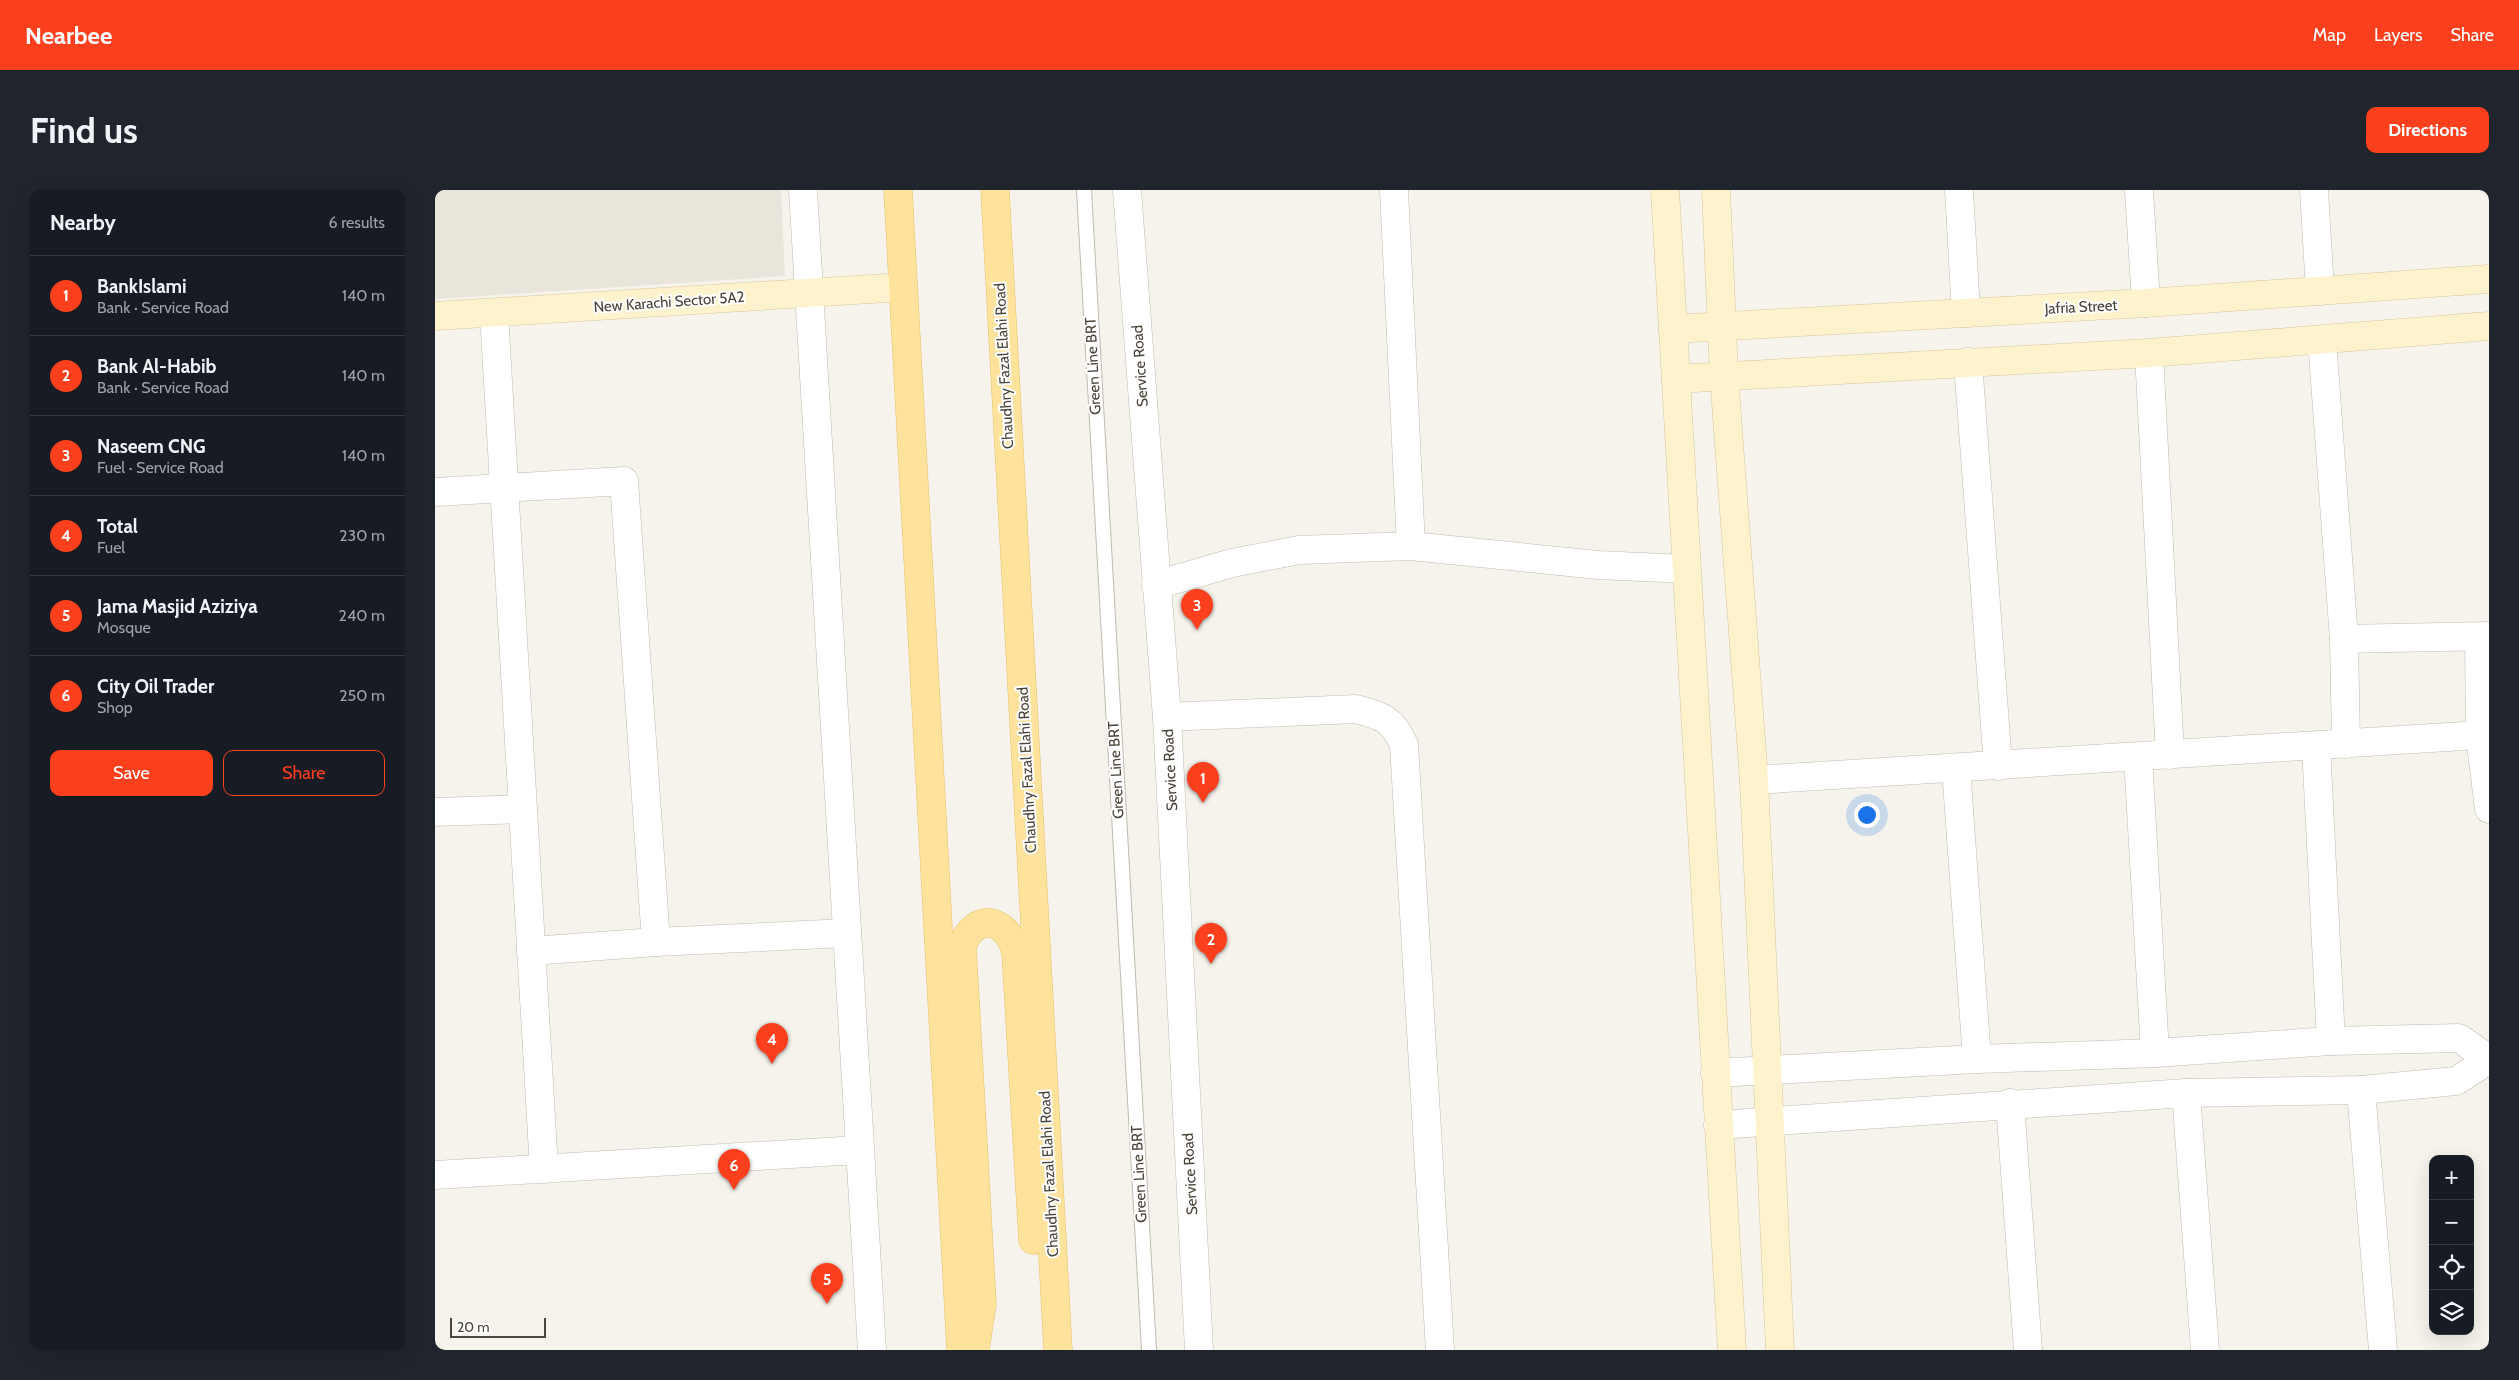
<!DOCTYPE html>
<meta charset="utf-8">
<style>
:root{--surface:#171b24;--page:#20242c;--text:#f1f3f6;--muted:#9ea1a6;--line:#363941;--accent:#fc3f1d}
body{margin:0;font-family:Cabin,sans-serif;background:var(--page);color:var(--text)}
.controls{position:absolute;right:15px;bottom:15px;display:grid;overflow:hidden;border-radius:10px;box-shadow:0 5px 20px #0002}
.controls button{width:45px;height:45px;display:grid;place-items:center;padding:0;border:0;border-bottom:1px solid var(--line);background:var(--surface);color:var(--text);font:25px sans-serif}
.scale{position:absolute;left:15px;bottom:12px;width:96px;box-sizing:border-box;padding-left:5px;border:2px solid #4b4439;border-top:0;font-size:14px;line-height:18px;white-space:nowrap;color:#4b4439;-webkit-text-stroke:4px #fff;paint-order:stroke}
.you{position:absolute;left:1431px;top:624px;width:18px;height:18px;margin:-12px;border:4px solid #fff;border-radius:50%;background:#1a73e8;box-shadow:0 0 0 8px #1a73e833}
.badge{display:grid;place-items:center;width:32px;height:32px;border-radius:50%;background:var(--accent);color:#fff;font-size:16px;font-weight:700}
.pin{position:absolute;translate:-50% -41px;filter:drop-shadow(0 1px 2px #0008)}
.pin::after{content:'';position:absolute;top:26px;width:18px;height:15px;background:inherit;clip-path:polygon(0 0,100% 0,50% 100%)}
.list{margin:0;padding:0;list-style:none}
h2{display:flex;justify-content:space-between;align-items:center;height:65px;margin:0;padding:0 20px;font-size:21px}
h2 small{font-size:16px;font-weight:400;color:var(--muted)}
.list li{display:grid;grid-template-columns:32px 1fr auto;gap:15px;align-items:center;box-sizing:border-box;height:80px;padding:0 20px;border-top:1px solid var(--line)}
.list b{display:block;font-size:19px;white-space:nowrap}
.list p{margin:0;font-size:16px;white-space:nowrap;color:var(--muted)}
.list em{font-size:16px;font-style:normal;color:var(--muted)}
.actions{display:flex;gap:10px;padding:15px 20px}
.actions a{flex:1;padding:11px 0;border:1px solid var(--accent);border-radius:10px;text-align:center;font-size:18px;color:var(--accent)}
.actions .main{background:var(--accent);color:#fff}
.icon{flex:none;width:28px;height:28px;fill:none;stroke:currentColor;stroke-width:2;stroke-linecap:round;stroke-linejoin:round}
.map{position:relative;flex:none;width:2054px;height:1160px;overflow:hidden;border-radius:10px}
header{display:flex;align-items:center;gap:30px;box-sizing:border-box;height:70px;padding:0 25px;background:var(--accent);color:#fff}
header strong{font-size:24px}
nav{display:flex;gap:28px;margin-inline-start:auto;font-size:18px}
.intro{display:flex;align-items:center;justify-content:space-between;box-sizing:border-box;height:120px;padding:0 30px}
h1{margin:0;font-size:35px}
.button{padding:12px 22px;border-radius:10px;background:var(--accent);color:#fff;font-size:18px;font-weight:700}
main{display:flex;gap:30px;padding:0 30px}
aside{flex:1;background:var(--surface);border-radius:10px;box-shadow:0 5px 20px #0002}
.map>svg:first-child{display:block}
.residential{fill:#eae5da}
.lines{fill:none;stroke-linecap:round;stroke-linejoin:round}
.lane-casing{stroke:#c2bbae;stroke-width:16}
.street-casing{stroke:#c2bbae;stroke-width:29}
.secondary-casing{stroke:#d6c79b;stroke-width:29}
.primary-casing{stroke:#e6c16a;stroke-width:29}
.lane{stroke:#fff;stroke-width:14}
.street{stroke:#fff;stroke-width:28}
.secondary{stroke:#fff3cd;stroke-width:28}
.primary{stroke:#ffe39c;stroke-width:28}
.labels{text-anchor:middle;stroke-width:4;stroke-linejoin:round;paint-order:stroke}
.street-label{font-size:15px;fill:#4b4439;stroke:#fff}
</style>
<header>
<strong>Nearbee</strong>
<nav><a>Map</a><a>Layers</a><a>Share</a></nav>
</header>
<div class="intro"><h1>Find us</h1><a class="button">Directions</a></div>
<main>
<aside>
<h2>Nearby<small>6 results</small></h2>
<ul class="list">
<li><span class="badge">1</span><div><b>BankIslami</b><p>Bank · Service Road</p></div><em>140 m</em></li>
<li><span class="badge">2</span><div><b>Bank Al-Habib</b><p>Bank · Service Road</p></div><em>140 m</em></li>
<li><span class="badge">3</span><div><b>Naseem CNG</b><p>Fuel · Service Road</p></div><em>140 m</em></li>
<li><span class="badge">4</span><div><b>Total</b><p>Fuel</p></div><em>230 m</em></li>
<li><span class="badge">5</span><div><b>Jama Masjid Aziziya</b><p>Mosque</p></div><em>240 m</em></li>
<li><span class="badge">6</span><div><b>City Oil Trader</b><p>Shop</p></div><em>250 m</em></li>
</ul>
<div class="actions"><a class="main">Save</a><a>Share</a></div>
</aside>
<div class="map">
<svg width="2054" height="1160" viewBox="0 0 2054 1160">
<rect width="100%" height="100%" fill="#f6f3ec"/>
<!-- residential -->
<path class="residential" d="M0,0H346L350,86L0,109Z"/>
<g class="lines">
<defs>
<path id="lane" d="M649,0L714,1160"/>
<g id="street">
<path d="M368,0L437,1160"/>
<path d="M692,0L732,527L764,1160"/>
<path d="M959,0L976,356"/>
<path d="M1524,0L1531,123"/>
<path d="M1704,0L1711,113"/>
<path d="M1879,0L1885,101"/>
<path d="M59,123L109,979"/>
<path d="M1887,150L1909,449L1911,554"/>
<path d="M1714,163L1735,565"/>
<path d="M1533,172L1563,576"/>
<path d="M0,302L189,291L221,752L412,743"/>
<path d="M721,395L797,373L864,360L976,356L1163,375L1251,379"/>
<path d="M2044,447L2045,545L2054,619"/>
<path d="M1909,449L2054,446"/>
<path d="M732,527L921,519C947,526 958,529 969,555L1005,1160"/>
<path d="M1881,556L1896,851"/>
<path d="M1703,567L1720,863"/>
<path d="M1521,578L1542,869"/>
<path d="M1319,590L2045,545"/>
<path d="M0,622L88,619"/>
<path d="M96,761L221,752"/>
<path d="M1280,883L1542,869L1720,863L1896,851L2024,848L2054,869"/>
<path d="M1926,900L1948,1160"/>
<path d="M1751,903L1770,1160"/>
<path d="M1575,913L1593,1160"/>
<path d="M1283,935L1751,903L1926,900L2021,891L2054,870"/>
<path d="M0,985L424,960"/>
</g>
<g id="secondary">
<path d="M1230,0L1297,1160"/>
<path d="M1281,0L1289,186L1319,590L1345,1160"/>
<path d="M0,126L468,97"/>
<path d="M1238,139L1711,113L2054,89"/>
<path d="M1241,189L1714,163L2054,136"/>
</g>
<g id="primary">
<path d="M463,0L526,1160"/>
<path d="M560,0L623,1160"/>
<path d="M540,1160L547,1114L527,756C541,719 575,730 581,764L598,1050"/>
</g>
</defs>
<!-- lane casing -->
<use href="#lane" class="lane-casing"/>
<!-- street casing -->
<use href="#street" class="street-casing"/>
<!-- secondary casing -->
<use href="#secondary" class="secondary-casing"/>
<!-- primary casing -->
<use href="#primary" class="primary-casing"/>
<!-- lane -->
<use href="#lane" class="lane"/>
<!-- street -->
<use href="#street" class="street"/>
<!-- secondary -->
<use href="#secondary" class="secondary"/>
<!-- primary -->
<use href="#primary" class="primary"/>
</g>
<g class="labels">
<!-- street labels -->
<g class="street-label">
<text transform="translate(234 112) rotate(-4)" y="5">New Karachi Sector 5A2</text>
<text transform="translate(1646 117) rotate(-3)" y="5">Jafria Street</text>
<text transform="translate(569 176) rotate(-93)" y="5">Chaudhry Fazal Elahi Road</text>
<text transform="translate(658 176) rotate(-93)" y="5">Green Line BRT</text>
<text transform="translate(705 176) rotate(-94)" y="5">Service Road</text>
<text transform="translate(592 580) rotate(-93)" y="5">Chaudhry Fazal Elahi Road</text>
<text transform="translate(681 580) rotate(-93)" y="5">Green Line BRT</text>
<text transform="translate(735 580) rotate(-93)" y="5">Service Road</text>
<text transform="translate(614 984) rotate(-93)" y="5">Chaudhry Fazal Elahi Road</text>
<text transform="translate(704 984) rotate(-93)" y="5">Green Line BRT</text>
<text transform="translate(755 984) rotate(-93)" y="5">Service Road</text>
</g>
</g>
</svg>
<div class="controls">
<button>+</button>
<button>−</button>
<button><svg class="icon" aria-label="locate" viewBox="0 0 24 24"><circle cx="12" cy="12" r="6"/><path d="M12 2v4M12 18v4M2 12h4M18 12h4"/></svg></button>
<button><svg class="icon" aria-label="layers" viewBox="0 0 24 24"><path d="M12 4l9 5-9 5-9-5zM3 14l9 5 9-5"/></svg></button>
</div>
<div class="scale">20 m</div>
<div class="you"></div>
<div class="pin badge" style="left:768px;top:613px">1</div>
<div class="pin badge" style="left:776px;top:774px">2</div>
<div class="pin badge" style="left:762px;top:440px">3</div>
<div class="pin badge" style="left:337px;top:874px">4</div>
<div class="pin badge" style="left:392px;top:1114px">5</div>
<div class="pin badge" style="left:299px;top:1000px">6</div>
</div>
</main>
